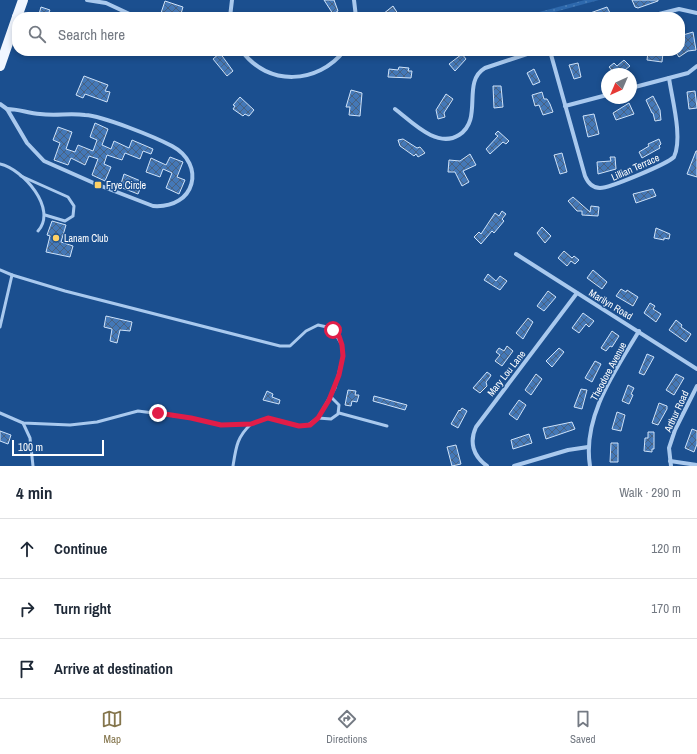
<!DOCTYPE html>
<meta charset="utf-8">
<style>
:root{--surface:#fff;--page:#f6f6f7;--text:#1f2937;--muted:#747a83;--line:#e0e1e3;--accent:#84754c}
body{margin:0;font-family:"Archivo Narrow",sans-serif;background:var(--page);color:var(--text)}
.compass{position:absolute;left:601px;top:68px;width:36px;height:36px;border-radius:50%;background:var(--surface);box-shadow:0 2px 6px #0003;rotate:224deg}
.scale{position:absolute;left:12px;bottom:10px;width:92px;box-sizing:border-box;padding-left:4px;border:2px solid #fff;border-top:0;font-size:11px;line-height:14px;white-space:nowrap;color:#fff;-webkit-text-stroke:3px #1b4f8f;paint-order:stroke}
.stop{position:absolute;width:12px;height:12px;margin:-9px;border:3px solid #e11d48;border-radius:50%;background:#fff}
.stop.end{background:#e11d48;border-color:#fff;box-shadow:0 1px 4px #0008}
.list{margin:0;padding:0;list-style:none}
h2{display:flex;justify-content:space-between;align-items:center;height:52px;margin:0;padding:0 16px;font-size:17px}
h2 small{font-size:13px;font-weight:400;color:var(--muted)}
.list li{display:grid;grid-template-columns:26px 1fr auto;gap:12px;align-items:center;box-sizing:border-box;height:60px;padding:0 16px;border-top:1px solid var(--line)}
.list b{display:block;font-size:15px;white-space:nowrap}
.list em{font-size:13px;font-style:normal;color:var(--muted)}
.icon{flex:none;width:22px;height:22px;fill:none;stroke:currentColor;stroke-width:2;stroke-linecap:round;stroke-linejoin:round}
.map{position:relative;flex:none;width:697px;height:466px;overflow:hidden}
.search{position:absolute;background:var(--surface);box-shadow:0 2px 6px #0003;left:12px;right:12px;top:12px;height:44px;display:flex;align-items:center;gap:10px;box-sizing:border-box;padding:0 14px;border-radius:16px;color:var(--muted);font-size:15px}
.sheet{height:232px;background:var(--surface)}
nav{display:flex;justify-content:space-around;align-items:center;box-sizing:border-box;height:56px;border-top:1px solid var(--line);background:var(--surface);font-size:11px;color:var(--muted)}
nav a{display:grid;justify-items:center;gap:2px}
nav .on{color:var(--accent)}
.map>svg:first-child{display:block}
.park{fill:url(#park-dots)}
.building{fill:url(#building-cross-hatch);stroke:#cfe3fa}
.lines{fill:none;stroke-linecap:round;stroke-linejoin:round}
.lane{stroke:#a9c9ee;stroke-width:3}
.street{stroke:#a9c9ee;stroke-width:4}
.primary{stroke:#f0f6ff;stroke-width:10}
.route{stroke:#e11d48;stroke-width:5}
.poi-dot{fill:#ffd166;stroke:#1b4f8f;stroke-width:1.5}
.labels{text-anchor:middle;stroke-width:3;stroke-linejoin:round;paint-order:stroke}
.street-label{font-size:10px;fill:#fff;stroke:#1b4f8f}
.poi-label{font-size:10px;fill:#fff;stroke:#1b4f8f;text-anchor:start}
</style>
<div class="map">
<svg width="697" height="466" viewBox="0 0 697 466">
<defs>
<pattern id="park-dots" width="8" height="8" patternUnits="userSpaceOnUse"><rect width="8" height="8" fill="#2e69ad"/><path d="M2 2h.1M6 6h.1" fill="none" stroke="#4d80b9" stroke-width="1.8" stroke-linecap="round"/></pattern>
<pattern id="building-cross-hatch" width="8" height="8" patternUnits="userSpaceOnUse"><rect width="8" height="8" fill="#4478b7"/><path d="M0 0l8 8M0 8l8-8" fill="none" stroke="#486282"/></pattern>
</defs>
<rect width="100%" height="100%" fill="#1b4f8f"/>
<!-- park -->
<path class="park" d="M585,0H599L536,17H520Z"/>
<!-- building -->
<g class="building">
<path d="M324,0H334L338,11L333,14Z"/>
<path d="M632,0H658V1L638,8L635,7Z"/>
<path d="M165,1L183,7L180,17L161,13Z"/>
<path d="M393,6L400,17H386L383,14Z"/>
<path d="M41,7L50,10L49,12L60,17H48L39,14Z"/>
<path d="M607,7L611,15L607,17H579Z"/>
<path d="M693,32L696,50L688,51L679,57L675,51H680V49L684,46L683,35Z"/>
<path d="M648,52L663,53L662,62L647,60Z"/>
<path d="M220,53L233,71L227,76L213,59Z"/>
<path d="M462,54L466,59L455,71L449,64Z"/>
<path d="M624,60L630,66L620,74H615L609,67L614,63L617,66Z"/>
<path d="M578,63L581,77L574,79L569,65Z"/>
<path d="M399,67L409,68L408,71H412L411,78L388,77L389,69L398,70Z"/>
<path d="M534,69L540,82L533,85L527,73Z"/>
<path d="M84,76L108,85L105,91L110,92L107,102L85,94L83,98L76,95Z"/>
<path d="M493,86H501L503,107L494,108Z"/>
<path d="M351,90L362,93L360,116L349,115L350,107H346Z"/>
<path d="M695,91L697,108L689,109L687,92Z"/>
<path d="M542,92L544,99H547L550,104L553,112L543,115L539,105L535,106L532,95Z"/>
<path d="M446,94L453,99L444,113L445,117L438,119L436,110Z"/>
<path d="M653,96L660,110L661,120L655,121L653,113H652L646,100Z"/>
<path d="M240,97L254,110L249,116L245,114L243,116L233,109L235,106L233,105Z"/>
<path d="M629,103L634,114L616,120L613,113Z"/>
<path d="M594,114L599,134L588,137L583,116Z"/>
<path d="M95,123L108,129L102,145L111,149L114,141L129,148L132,140L153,149L151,154L143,151L140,159L125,153L122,160L107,155L104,164L111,167L105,181L92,175L98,159L89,156L85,165L71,158L68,165L54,160L60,143L53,140L58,127L72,132L66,149L75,152L78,145L93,151L97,140L90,137Z"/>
<path d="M498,131L509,141L506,144L503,142L490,154L486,149L498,136L495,134Z"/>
<path d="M403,139L417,148L420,147L425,153L418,157L416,154L414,156L400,146L398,140Z"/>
<path d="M659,139L661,144L659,146L660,148L642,158L639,152L649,146L648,144Z"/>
<path d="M696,151H697V177L687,174Z"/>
<path d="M562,153L567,172L560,174L554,155Z"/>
<path d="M470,154L476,165L463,171L469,182L462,186L455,172H448L449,160L460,161Z"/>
<path d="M170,157L183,162L177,177L185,180L179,194L166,188L172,173L163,169L160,177L146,172L151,158L166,165Z"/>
<path d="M610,157H615L616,169L598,174L597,162L611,161Z"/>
<path d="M124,174L143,182L138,194L120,187Z"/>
<path d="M653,189L656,196L636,203L633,194Z"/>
<path d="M573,197L590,212L591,206L599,207L598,216L582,215V211H577L568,201Z"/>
<path d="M502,211L506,214L502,219L504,221L494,233L492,231L481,244L474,237L479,232L481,234L495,213L499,216Z"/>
<path d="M52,221L66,225L61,242L73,246L70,257L46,252L50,236L47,235Z"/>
<path d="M542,227L551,236L545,243L537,233Z"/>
<path d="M656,228L670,234L669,239L664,238V240L654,238Z"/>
<path d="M564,251L572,258L574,256L579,260L575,264L571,261L567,266L558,258Z"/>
<path d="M593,270L607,282L602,289L587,278Z"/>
<path d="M488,274L496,281L500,276L507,281L500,290L484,280Z"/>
<path d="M621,289L626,292L627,290L638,297L633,306L616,296Z"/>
<path d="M548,291L556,297L544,311L537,306Z"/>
<path d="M650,303L655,306L653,309L661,314L656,322L644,313Z"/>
<path d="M583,313L594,321L589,327L586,324L579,333L572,328Z"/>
<path d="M106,316L132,322L130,331L120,330L117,343L110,341L112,329L104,327Z"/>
<path d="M528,318L533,322L523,339L516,333Z"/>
<path d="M676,320L682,325L681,327L691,334L686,342L669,330Z"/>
<path d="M612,331L619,336L612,347L610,346L606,351L601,348Z"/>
<path d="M507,346L513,351L502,366L495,361L500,355L496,352L499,348L504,351Z"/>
<path d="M559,348L564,352L552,367L546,361Z"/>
<path d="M647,354L654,357L644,375L639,373Z"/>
<path d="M595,361L601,364L592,382L585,378Z"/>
<path d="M487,372L491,375L490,377L486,382L487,386L480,393L473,388Z"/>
<path d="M536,374L542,379L531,395L525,390Z"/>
<path d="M676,374L684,378L674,395L666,390Z"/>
<path d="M628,385L634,388L631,394L633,395L629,404L622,401Z"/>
<path d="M581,389L587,390L582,409L574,407Z"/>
<path d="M348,390L356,391L355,395H359L357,402L352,401L351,406L345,405Z"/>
<path d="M267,391L273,394L272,397L280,400L279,404L263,400Z"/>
<path d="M374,396L407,405L405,410L373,401Z"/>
<path d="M519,400L526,405L517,420L509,414Z"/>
<path d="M659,403L667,406V409L658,425L652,423Z"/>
<path d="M462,408L467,411L458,428L451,424L459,410L460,411Z"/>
<path d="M617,412L625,415L621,431L612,429Z"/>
<path d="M572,422L575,429L546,439L543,428Z"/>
<path d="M692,429L697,431V444L694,452L685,448Z"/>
<path d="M0,431L11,435L8,444L0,441Z"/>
<path d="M648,432H654V449H652V452L644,451L645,438H648Z"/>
<path d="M529,434L532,443L513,449L511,440Z"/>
<path d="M611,443H618V462H610Z"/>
<path d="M456,445L461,464L452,466L447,447Z"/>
</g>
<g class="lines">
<!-- lane -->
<g class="lane">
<path d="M0,164C23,169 58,209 38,231"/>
<path d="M21,176L68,197L74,206L73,216L65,221L45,215"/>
<path d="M0,270L12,275"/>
<path d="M0,327L12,275L65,291L280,346H290L306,331L318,325L327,327L333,330L342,345L343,356L335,388L318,418L308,425L299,426L268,418L251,424L221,425L191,418L138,411L97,422L70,425L23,423L0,413"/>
<path d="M339,413L387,426"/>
<path d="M318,418L331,419L338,414L339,405L331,397"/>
<path d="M23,423L30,438L33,466"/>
<path d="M233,466C236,447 237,437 251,424"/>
</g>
<!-- street -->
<g class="street">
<path d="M87,0L106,3L136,17"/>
<path d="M354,0L356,17"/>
<path d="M230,17L232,0"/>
<path d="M647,17L679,9L697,13"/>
<path d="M242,51C268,87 318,84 344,51"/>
<path d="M550,51L585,176C588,183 592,188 600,188C610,188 667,164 674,157C683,138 672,99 669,78"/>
<path d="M631,88L688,73L697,66"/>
<path d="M0,104L7,109"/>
<path d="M565,106L607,95"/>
<path d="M7,109C18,109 28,113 40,114C55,116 70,113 85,115C103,116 155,137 172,146C206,164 196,209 153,206L96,184L44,161L27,143Z"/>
<path d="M395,109C412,122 437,149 459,135C484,119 461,82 485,68L536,51"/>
<path d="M516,254L697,369"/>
<path d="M670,461L697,465"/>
<path d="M487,466C473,456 469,442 476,427L577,293"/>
<path d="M514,466L568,450L588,447"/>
<path d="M590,466C582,417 615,371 639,331"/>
<path d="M671,466L669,448L675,430L697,386"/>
</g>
<!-- primary -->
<g class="primary">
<path d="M17,17L23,0"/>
<path d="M0,66L17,17"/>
</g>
</g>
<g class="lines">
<!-- route -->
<path class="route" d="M158,413L191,418L221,425L251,424L268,418L299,426L310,425L318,418L329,400L339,375L343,356L342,345L339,336L333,330"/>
</g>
<!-- markers -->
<g class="poi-dot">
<rect x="94" y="181" width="8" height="8" rx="2"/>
<circle cx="56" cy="238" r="4"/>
</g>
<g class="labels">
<!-- street labels -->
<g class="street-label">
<text transform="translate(635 167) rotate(-24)" y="4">Lillian Terrace</text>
<text transform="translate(611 304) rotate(31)" y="4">Marilyn Road</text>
<text transform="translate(608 371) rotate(-62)" y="4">Theodore Avenue</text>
<text transform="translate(506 373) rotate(-52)" y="4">Mary Lou Lane</text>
<text transform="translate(676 411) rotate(-65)" y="4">Arthur Road</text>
</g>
<!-- poi labels -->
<g class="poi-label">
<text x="106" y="189">Frye Circle</text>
<text x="64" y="242">Lanam Club</text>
</g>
</g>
</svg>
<svg class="compass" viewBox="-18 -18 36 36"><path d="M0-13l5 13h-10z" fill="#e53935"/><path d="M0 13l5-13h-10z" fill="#747a83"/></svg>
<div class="scale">100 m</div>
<div class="stop" style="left:333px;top:330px"></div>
<div class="stop end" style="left:158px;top:413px"></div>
<div class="search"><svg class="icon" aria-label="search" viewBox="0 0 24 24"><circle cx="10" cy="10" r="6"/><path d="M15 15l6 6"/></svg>Search here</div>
</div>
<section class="sheet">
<h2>4 min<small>Walk · 290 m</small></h2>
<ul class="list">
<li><svg class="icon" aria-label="ahead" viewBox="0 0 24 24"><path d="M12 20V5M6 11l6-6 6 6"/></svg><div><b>Continue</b></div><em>120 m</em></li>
<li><svg class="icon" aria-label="right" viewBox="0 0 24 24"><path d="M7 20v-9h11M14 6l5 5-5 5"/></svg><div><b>Turn right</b></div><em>170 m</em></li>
<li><svg class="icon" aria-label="arrive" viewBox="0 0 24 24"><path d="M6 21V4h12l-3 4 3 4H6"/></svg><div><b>Arrive at destination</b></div></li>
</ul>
</section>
<nav>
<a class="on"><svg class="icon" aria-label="map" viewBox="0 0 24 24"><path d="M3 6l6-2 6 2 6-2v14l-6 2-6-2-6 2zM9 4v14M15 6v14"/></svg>Map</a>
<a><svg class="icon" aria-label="directions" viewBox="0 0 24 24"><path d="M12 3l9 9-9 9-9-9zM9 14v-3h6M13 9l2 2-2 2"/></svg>Directions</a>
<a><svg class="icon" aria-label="saved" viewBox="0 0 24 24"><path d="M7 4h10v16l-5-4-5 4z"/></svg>Saved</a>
</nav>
